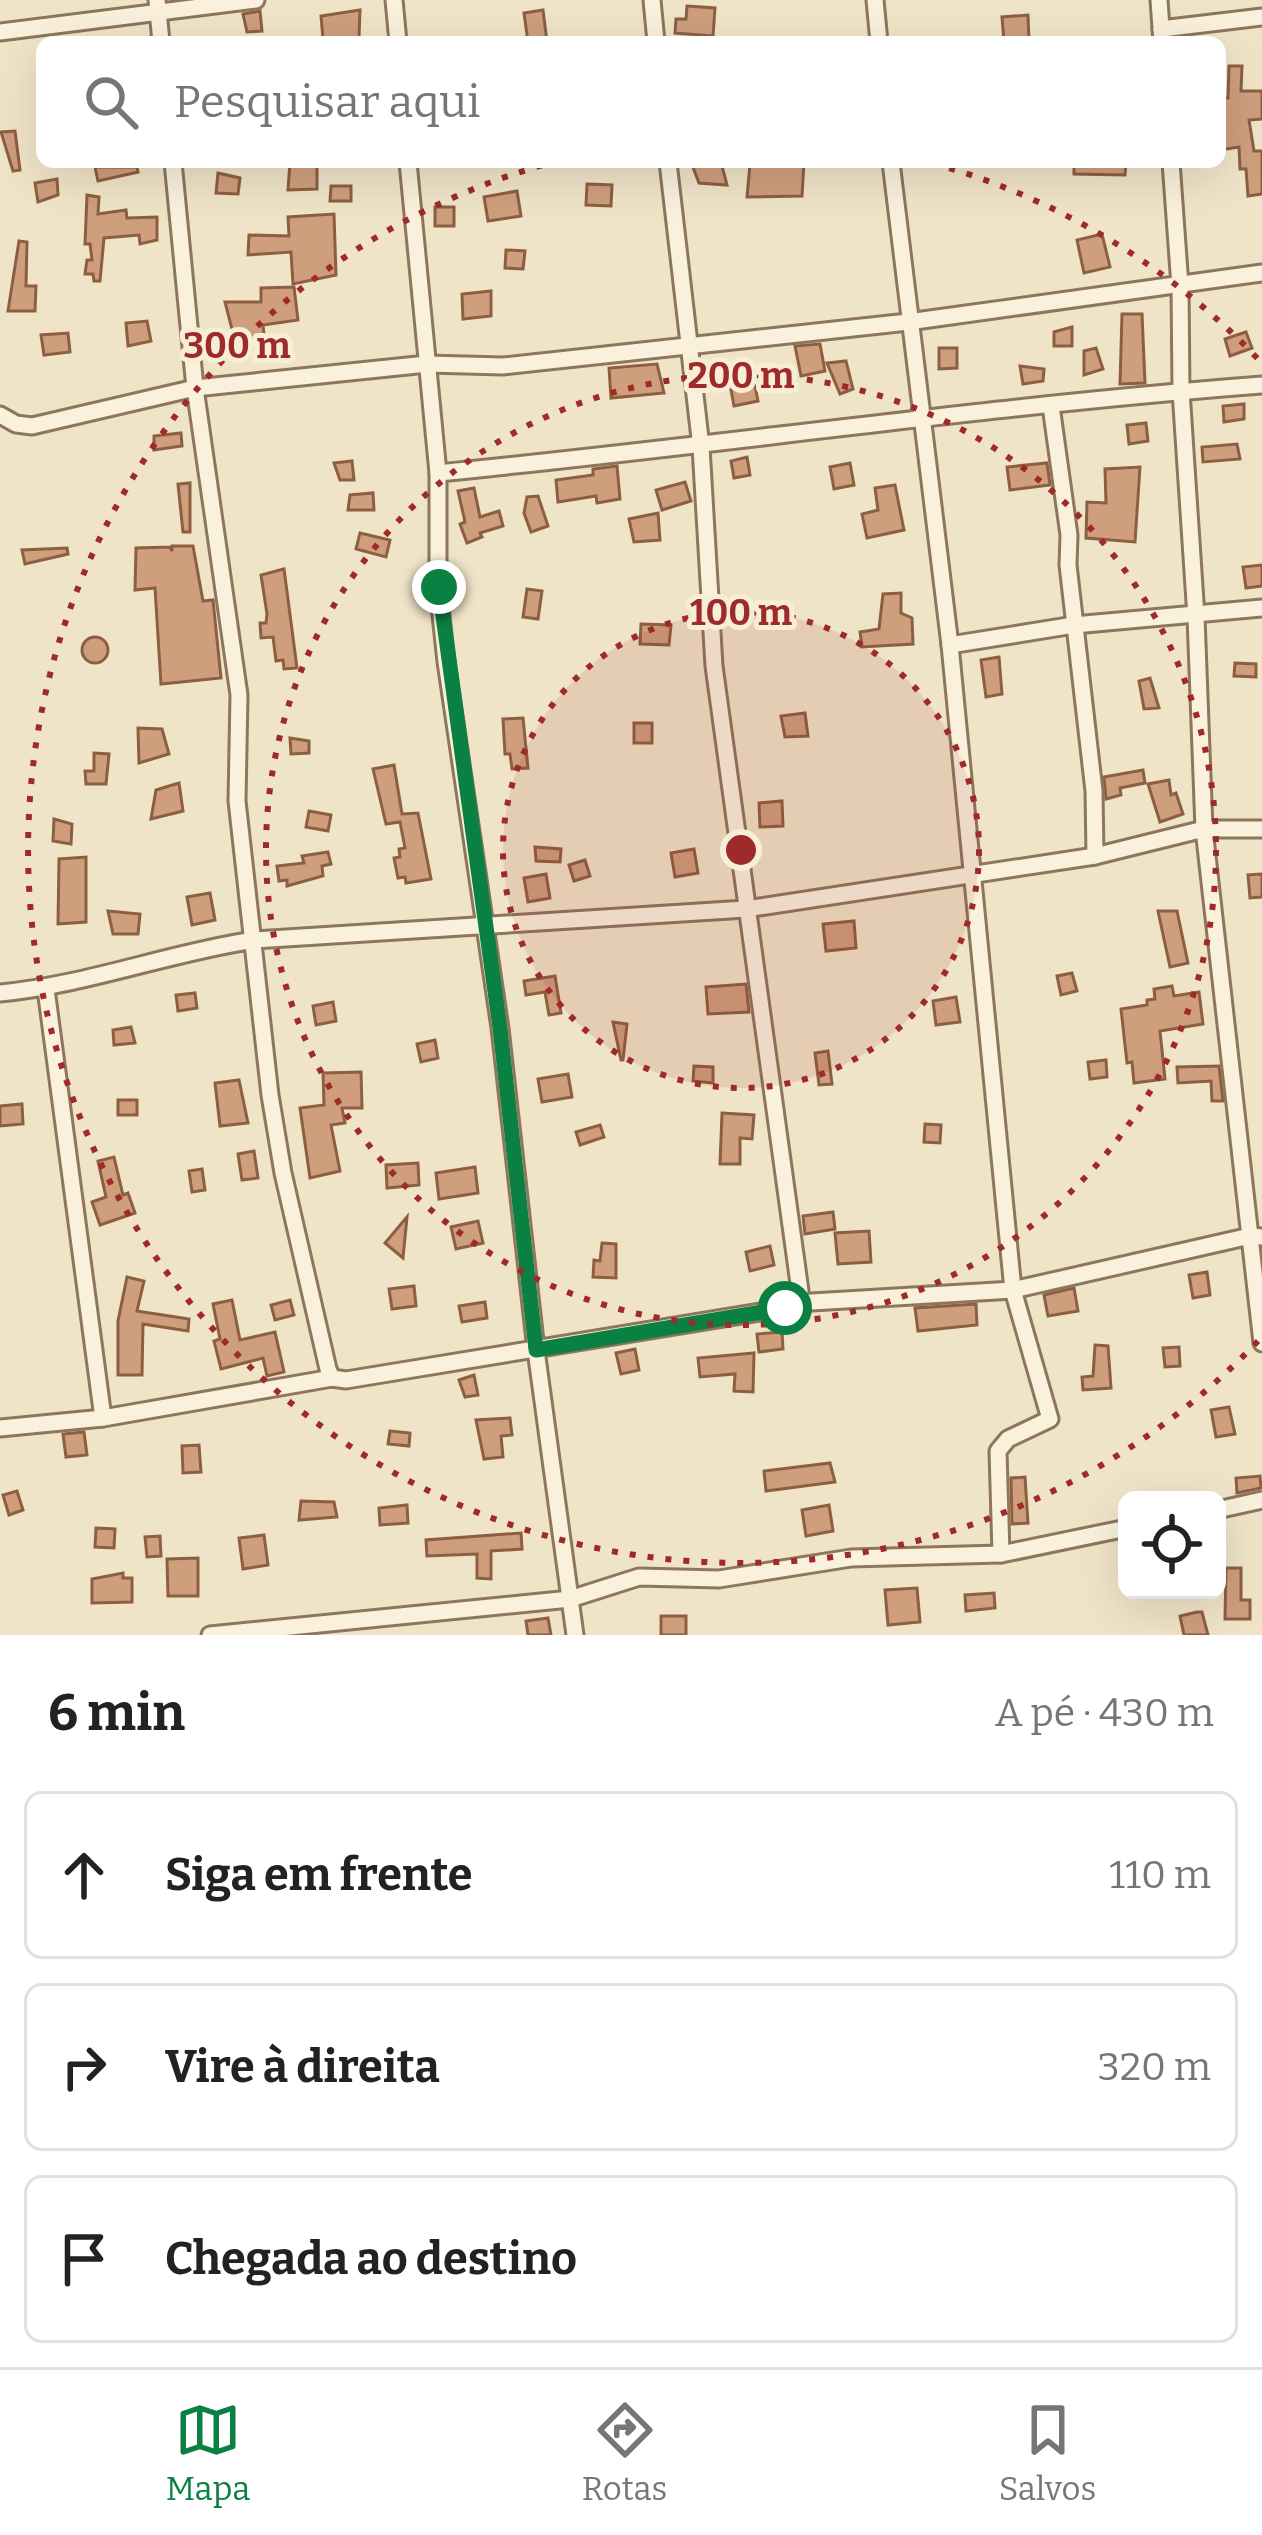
<!DOCTYPE html>
<html lang="pt">
<meta charset="utf-8">
<style>
:root{--surface:#fff;--page:#f6f6f6;--text:#222;--muted:#767676;--line:#e0e0e0;--accent:#0b8043}
body{margin:0;font-family:Bitter,serif;background:var(--page);color:var(--text)}
.controls{position:absolute;right:36px;bottom:36px;display:grid;overflow:hidden;border-radius:18px;box-shadow:0 12px 48px #0002}
.controls button{width:108px;height:108px;display:grid;place-items:center;padding:0;border:0;border-bottom:3px solid var(--line);background:var(--surface);color:var(--text);font:60px sans-serif}
.stop{position:absolute;width:36px;height:36px;margin:-27px;border:9px solid #0b8043;border-radius:50%;background:#fff}
.stop.end{background:#0b8043;border-color:#fff;box-shadow:0 3px 12px #0008}
.list{margin:0;padding:0;list-style:none}
h2{display:flex;justify-content:space-between;align-items:center;height:156px;margin:0;padding:0 48px;font-size:51px}
h2 small{font-size:39px;font-weight:400;color:var(--muted)}
.list li{display:grid;grid-template-columns:78px 1fr auto;gap:36px;align-items:center;box-sizing:border-box;height:168px;margin:0 24px 24px;padding:0 24px;border:3px solid var(--line);border-radius:18px}
.list b{display:block;font-size:45px;white-space:nowrap}
.list em{font-size:39px;font-style:normal;color:var(--muted)}
.icon{flex:none;width:66px;height:66px;fill:none;stroke:currentColor;stroke-width:2;stroke-linecap:round;stroke-linejoin:round}
.map{position:relative;flex:none;width:1262px;height:1635px;overflow:hidden}
.search{position:absolute;background:var(--surface);box-shadow:0 12px 48px #0002;left:36px;right:36px;top:36px;height:132px;display:flex;align-items:center;gap:30px;box-sizing:border-box;padding:0 42px;border-radius:18px;color:var(--muted);font-size:45px}
.sheet{height:732px;background:var(--surface)}
nav{display:flex;justify-content:space-around;align-items:center;box-sizing:border-box;height:168px;border-top:3px solid var(--line);background:var(--surface);font-size:33px;color:var(--muted)}
nav a{display:grid;justify-items:center;gap:6px}
nav .on{color:var(--accent)}
.map>svg:first-child{display:block}
.building{fill:#cf9f7d;stroke:#8d5f41;stroke-width:3}
.lines{fill:none;stroke-linecap:round;stroke-linejoin:round}
.street-casing{stroke:#8d765c;stroke-width:21}
.street{stroke:#faf1dc;stroke-width:15}
.route{stroke:#0b8043;stroke-width:15}
.ring{fill:none;stroke:#9e2a2b;stroke-width:6;stroke-dasharray:6 12}
.centre{fill:#9e2a2b;stroke:#f7eed8;stroke-width:6}
.ring-label{font-size:36px;text-anchor:middle;font-weight:bold;fill:#9e2a2b;stroke:#f7eed8;stroke-width:10;stroke-linejoin:round;paint-order:stroke}
</style>
<div class="map">
<svg width="1262" height="1635" viewBox="0 0 1262 1635">
<rect width="100%" height="100%" fill="#f0e4c8"/>
<!-- building -->
<g class="building">
<path d="M687,6L715,8L713,36L675,33L676,19H686Z"/>
<path d="M360,10L359,38L323,39L321,16Z"/>
<path d="M543,10L547,42H528L524,13Z"/>
<path d="M260,11L262,31L247,32L243,14Z"/>
<path d="M1028,15L1029,42H1004L1002,17Z"/>
<path d="M1229,66H1242L1241,91H1262V119L1249,120L1254,151H1262V194L1248,196L1246,169H1240L1239,147L1220,150V98H1228Z"/>
<path d="M15,131L20,170L13,171L1,132Z"/>
<path d="M290,162H317V189L288,190Z"/>
<path d="M691,162H721L727,185L699,183Z"/>
<path d="M804,162L802,196L747,197L750,164Z"/>
<path d="M1074,162H1126L1125,175L1074,174Z"/>
<path d="M95,167H137L138,172L98,181Z"/>
<path d="M218,173L240,178L238,194L216,193Z"/>
<path d="M57,179L58,195L38,202L35,183Z"/>
<path d="M587,184L612,185L611,206L586,205Z"/>
<path d="M331,186H351V201H330Z"/>
<path d="M517,191L521,216L488,221L484,197Z"/>
<path d="M87,195L99,197L98,214L126,210L127,218L157,217V240L140,244L139,235L104,238L100,281H94L93,274H85L87,260H92L90,244H85Z"/>
<rect x="435" y="207" width="19" height="19"/>
<path d="M334,214L336,275L293,284L291,252L248,255L249,235L289,236L288,217Z"/>
<path d="M1102,234L1110,267L1084,273L1077,240Z"/>
<path d="M19,241L27,242L26,286H36L35,311H8Z"/>
<path d="M506,250L525,251L523,269L505,268Z"/>
<path d="M294,287L298,320L263,325L264,334L235,341L225,302H261V288Z"/>
<path d="M491,291V316L463,319L462,294Z"/>
<path d="M1122,314H1142L1145,383L1120,384Z"/>
<path d="M147,321L151,341L128,346L126,323Z"/>
<path d="M1072,327V346H1054V332Z"/>
<path d="M1246,332L1252,348L1230,356L1225,339Z"/>
<path d="M68,333L70,352L44,355L41,335Z"/>
<path d="M820,344L825,371L801,376L795,346Z"/>
<path d="M939,348H957V368L939,369Z"/>
<path d="M1096,348L1103,369L1084,375V351Z"/>
<path d="M846,361L853,389L840,394L827,363Z"/>
<path d="M657,364L664,393L611,398L609,368Z"/>
<path d="M1020,366L1044,369L1043,381L1023,384Z"/>
<path d="M705,368L748,378V387L755,386L758,401L734,406L730,384L705,381Z"/>
<path d="M1244,404V419L1224,422L1223,406Z"/>
<path d="M1146,423L1148,441L1129,444L1127,425Z"/>
<path d="M181,433L182,446L154,450V436Z"/>
<path d="M1237,444L1240,459L1203,462L1202,447Z"/>
<path d="M747,457L750,475L734,478L731,461Z"/>
<path d="M352,461L354,480H340L334,463Z"/>
<path d="M850,463L854,485L834,489L830,467Z"/>
<path d="M1047,463L1050,485L1010,490L1007,467Z"/>
<path d="M617,466L620,499L597,503L596,496L558,502L556,480L593,475V469Z"/>
<path d="M1140,467L1135,542L1086,538L1087,502L1106,503L1105,469Z"/>
<path d="M685,482L691,501L662,510L656,490Z"/>
<path d="M190,483V532H183L178,484Z"/>
<path d="M895,485L904,530L867,538L862,514L878,510L875,488Z"/>
<path d="M474,488L480,517L499,511L503,526L480,533L482,537L467,543L460,524L465,522L458,491Z"/>
<path d="M373,493L374,510H348L350,495Z"/>
<path d="M538,496L548,526L531,532L524,513L527,497Z"/>
<path d="M658,513L660,540L634,542L629,519Z"/>
<path d="M360,533L390,540L386,557L356,549Z"/>
<path d="M172,546H193L203,601L213,600L221,678L161,684L155,588L135,590L136,548L170,547L172,551Z"/>
<path d="M67,548L68,554L25,564L22,550Z"/>
<path d="M1262,565V586L1246,588L1243,567Z"/>
<path d="M284,569L297,668L284,669L283,660L276,661L273,637L261,638L260,623H266L267,614L261,575Z"/>
<path d="M527,589L542,591L538,619L523,617Z"/>
<path d="M901,593V613L912,618L913,644L862,647L860,632L879,629L883,594Z"/>
<path d="M641,624L671,625L669,645L640,644Z"/>
<circle cx="95" cy="650" r="13"/>
<path d="M999,657L1002,694L986,697L981,660Z"/>
<path d="M1235,663L1256,664V677L1234,676Z"/>
<path d="M1150,678L1159,708L1144,709L1139,681Z"/>
<path d="M805,713L808,736L785,737L781,716Z"/>
<path d="M523,718L528,768L512,769L510,754H505L503,719Z"/>
<rect x="634" y="723" width="18" height="20"/>
<path d="M138,728L162,729L169,754L139,763Z"/>
<path d="M290,738L309,741V753L291,754Z"/>
<path d="M94,753L109,754L106,784H86L85,771H94Z"/>
<path d="M394,765L402,814L418,813L431,879L406,883L405,877L398,878L394,858L400,857L399,849L405,848L400,822L386,824L373,769Z"/>
<path d="M1143,770L1145,783L1120,788L1121,795L1106,799L1104,777Z"/>
<path d="M1169,780L1171,795L1176,793L1183,814L1160,822L1148,784Z"/>
<path d="M179,783L183,811L151,819L156,790Z"/>
<path d="M782,801L783,826L760,827L759,803Z"/>
<path d="M309,811L331,815L328,831L306,827Z"/>
<path d="M54,819L72,824L71,844L53,841Z"/>
<path d="M535,847L561,849L560,862L536,861Z"/>
<path d="M694,849L698,873L675,877L671,853Z"/>
<path d="M328,852L331,864L322,866L323,876L287,886V880L279,881L277,866L304,863L302,856Z"/>
<path d="M86,857V922L58,924L59,859Z"/>
<path d="M585,860L590,876L574,881L569,865Z"/>
<path d="M546,874L550,898L528,902L524,878Z"/>
<path d="M1262,874V897L1250,898L1248,875Z"/>
<path d="M210,893L215,920L192,925L187,897Z"/>
<path d="M108,911L140,914L138,934H113Z"/>
<path d="M1158,911H1177L1188,963L1170,967Z"/>
<path d="M854,921L856,948L826,951L823,924Z"/>
<path d="M1072,973L1077,991L1061,995L1057,976Z"/>
<path d="M555,976L561,1013L549,1015L545,992L526,995L524,981Z"/>
<path d="M746,984L749,1012L708,1014L706,987Z"/>
<path d="M1172,986L1174,996L1199,992L1203,1024L1160,1031L1165,1079L1134,1083L1132,1062L1127,1063L1121,1009L1147,1005V1000L1155,999L1154,989Z"/>
<path d="M195,993L197,1008L178,1011L176,995Z"/>
<path d="M956,997L960,1022L936,1025L933,1001Z"/>
<path d="M333,1002L336,1021L316,1025L313,1006Z"/>
<path d="M613,1022L627,1024L623,1060H621Z"/>
<path d="M131,1027L135,1043L114,1045L113,1030Z"/>
<path d="M435,1040L438,1058L421,1062L417,1044Z"/>
<path d="M828,1051L832,1084L819,1085L815,1053Z"/>
<path d="M1106,1060L1107,1077L1090,1079L1088,1062Z"/>
<path d="M694,1066L713,1067V1083L693,1081Z"/>
<path d="M1219,1066L1223,1101H1212L1211,1081L1178,1083L1177,1067Z"/>
<path d="M361,1072L362,1108H342L345,1123L331,1125L340,1171L310,1178L300,1108L324,1105L323,1073Z"/>
<path d="M568,1074L572,1097L542,1102L538,1079Z"/>
<path d="M239,1080L248,1123L220,1126L215,1083Z"/>
<rect x="118" y="1100" width="19" height="15"/>
<path d="M22,1104L23,1124L0,1126V1106Z"/>
<path d="M722,1113L754,1115L752,1139L740,1138V1164H720Z"/>
<path d="M925,1124L941,1125L940,1143L924,1142Z"/>
<path d="M600,1125L604,1137L580,1145L576,1132Z"/>
<path d="M254,1151L258,1178L242,1180L238,1154Z"/>
<path d="M114,1157L123,1195L128,1193L135,1213L100,1225L92,1202L106,1197L98,1161Z"/>
<path d="M418,1163L419,1185L387,1188L386,1165Z"/>
<path d="M475,1167L478,1193L439,1199L436,1173Z"/>
<path d="M202,1169L205,1190L192,1192L189,1171Z"/>
<path d="M833,1212L835,1229L805,1234L803,1216Z"/>
<path d="M407,1217L403,1258L385,1243Z"/>
<path d="M478,1221L483,1243L456,1249L451,1227Z"/>
<path d="M869,1231L871,1262L838,1264L835,1233Z"/>
<path d="M602,1243L616,1244V1278L593,1277L594,1260L600,1261Z"/>
<path d="M770,1246L774,1265L750,1271L746,1252Z"/>
<path d="M1207,1272L1210,1295L1193,1298L1189,1275Z"/>
<path d="M127,1277L144,1281L137,1311L189,1319L188,1331L143,1324L142,1375H118V1321Z"/>
<path d="M414,1286L416,1306L392,1309L389,1289Z"/>
<path d="M1074,1288L1078,1311L1048,1316L1044,1295Z"/>
<path d="M232,1300L240,1340L275,1332L284,1372L267,1376L263,1358L221,1369L214,1341L220,1339L213,1304Z"/>
<path d="M290,1300L294,1315L275,1320L271,1305Z"/>
<path d="M485,1302L487,1318L462,1322L459,1306Z"/>
<path d="M976,1304L977,1325L918,1331L915,1308Z"/>
<path d="M782,1332L783,1349L759,1352L757,1334Z"/>
<path d="M1095,1345L1108,1346L1111,1388L1083,1390L1082,1377L1093,1376Z"/>
<path d="M1179,1347L1180,1366L1165,1367L1163,1348Z"/>
<path d="M635,1349L639,1370L621,1374L616,1353Z"/>
<path d="M754,1353L753,1392L734,1391L735,1374L700,1377L698,1358Z"/>
<path d="M474,1375L478,1395L465,1397L459,1380Z"/>
<path d="M1229,1407L1235,1434L1216,1437L1211,1410Z"/>
<path d="M510,1418L512,1435L501,1436L503,1457L484,1459L476,1420Z"/>
<path d="M390,1431L410,1433L409,1446L388,1444Z"/>
<path d="M84,1432L87,1455L66,1457L63,1434Z"/>
<path d="M199,1445L201,1472L183,1473L182,1446Z"/>
<path d="M830,1463L835,1482L766,1491L764,1471Z"/>
<path d="M1260,1476L1261,1488L1237,1493L1236,1478Z"/>
<path d="M1025,1477L1028,1523L1012,1524L1011,1478Z"/>
<path d="M17,1491L23,1510L9,1515L3,1495Z"/>
<path d="M301,1501L334,1502L337,1517L299,1520Z"/>
<path d="M407,1505L408,1523L380,1525L379,1508Z"/>
<path d="M829,1505L833,1531L806,1536L802,1510Z"/>
<path d="M96,1528L115,1529L114,1548L95,1547Z"/>
<path d="M521,1533L522,1549L491,1551V1579L477,1578V1554L427,1556L426,1540Z"/>
<path d="M264,1535L268,1565L243,1569L239,1538Z"/>
<path d="M160,1536L161,1556L147,1557L145,1537Z"/>
<path d="M198,1558V1596H168L167,1559Z"/>
<path d="M1226,1568H1241V1600H1250V1619H1225Z"/>
<path d="M123,1573V1578H132V1602L92,1603V1579Z"/>
<path d="M917,1588L920,1622L888,1625L885,1590Z"/>
<path d="M994,1593L995,1608L966,1611L965,1595Z"/>
<path d="M1197,1612H1202L1208,1635H1184L1180,1616Z"/>
<rect x="661" y="1616" width="25" height="19"/>
<path d="M548,1618L551,1635H528L526,1621Z"/>
</g>
<g class="lines">
<defs>
<g id="street">
<path d="M157,0L161,42"/>
<path d="M394,0L398,42"/>
<path d="M652,0L656,42"/>
<path d="M875,0L879,42"/>
<path d="M1159,0L1162,42"/>
<path d="M1161,29L1262,17"/>
<path d="M0,32L256,0"/>
<path d="M173,162L195,388L239,695L237,801L270,1095L283,1173L328,1369L332,1378L346,1380L785,1308L795,1303L800,1291L714,666L701,447L668,162"/>
<path d="M408,162L438,473V587L446,662L500,1028L536,1350L575,1635"/>
<path d="M891,162L950,645L1013,1290L1050,1419L1008,1439L998,1451L1001,1554"/>
<path d="M1171,162L1180,286L1181,391L1196,617L1204,829L1262,1343"/>
<path d="M1051,406L1069,535L1068,565L1094,791L1095,856"/>
<path d="M0,415L16,424L32,426L195,388L427,364L503,366L908,322L1262,273"/>
<path d="M438,473C713,446 987,406 1262,385"/>
<path d="M950,645L1074,625L1262,608"/>
<path d="M46,989L103,1418"/>
<path d="M0,993C86,985 168,953 254,940L746,909L1095,856L1204,829H1262"/>
<path d="M795,1303L1013,1290L1250,1236L1262,1237"/>
<path d="M0,1428L103,1418L332,1378"/>
<path d="M1217,1510L1262,1500"/>
<path d="M210,1635L570,1599L639,1577L719,1579L851,1558L1001,1554L1127,1528"/>
</g>
</defs>
<!-- street casing -->
<use href="#street" class="street-casing"/>
<!-- street -->
<use href="#street" class="street"/>
</g>
<g class="lines">
<!-- route -->
<path class="route" d="M439,587L500,1028L536,1350L785,1308"/>
</g>
<!-- distance rings -->
<circle cx="741" cy="850" r="238" fill="#9e2a2b" fill-opacity=".12"/>
<g class="ring">
<circle cx="741" cy="850" r="238"/>
<circle cx="741" cy="850" r="475"/>
<path d="M1258 1341A713 713 0 1 1 550 163M932 163A713 713 0 0 1 1258 359"/>
</g>
<circle cx="741" cy="850" r="18" class="centre"/>
<g class="ring-label">
<text x="237" y="358">300 m</text>
<text x="741" y="388">200 m</text>
<text x="741" y="625">100 m</text>
</g>
</svg>
<div class="controls">
<button><svg class="icon" aria-label="locate" viewBox="0 0 24 24"><circle cx="12" cy="12" r="6"/><path d="M12 2v4M12 18v4M2 12h4M18 12h4"/></svg></button>
</div>
<div class="stop" style="left:785px;top:1308px"></div>
<div class="stop end" style="left:439px;top:587px"></div>
<div class="search"><svg class="icon" aria-label="search" viewBox="0 0 24 24"><circle cx="10" cy="10" r="6"/><path d="M15 15l6 6"/></svg>Pesquisar aqui</div>
</div>
<section class="sheet">
<h2>6 min<small>A pé · 430 m</small></h2>
<ul class="list">
<li><svg class="icon" aria-label="ahead" viewBox="0 0 24 24"><path d="M12 20V5M6 11l6-6 6 6"/></svg><div><b>Siga em frente</b></div><em>110 m</em></li>
<li><svg class="icon" aria-label="right" viewBox="0 0 24 24"><path d="M7 20v-9h11M14 6l5 5-5 5"/></svg><div><b>Vire à direita</b></div><em>320 m</em></li>
<li><svg class="icon" aria-label="arrive" viewBox="0 0 24 24"><path d="M6 21V4h12l-3 4 3 4H6"/></svg><div><b>Chegada ao destino</b></div></li>
</ul>
</section>
<nav>
<a class="on"><svg class="icon" aria-label="map" viewBox="0 0 24 24"><path d="M3 6l6-2 6 2 6-2v14l-6 2-6-2-6 2zM9 4v14M15 6v14"/></svg>Mapa</a>
<a><svg class="icon" aria-label="directions" viewBox="0 0 24 24"><path d="M12 3l9 9-9 9-9-9zM9 14v-3h6M13 9l2 2-2 2"/></svg>Rotas</a>
<a><svg class="icon" aria-label="saved" viewBox="0 0 24 24"><path d="M7 4h10v16l-5-4-5 4z"/></svg>Salvos</a>
</nav>
